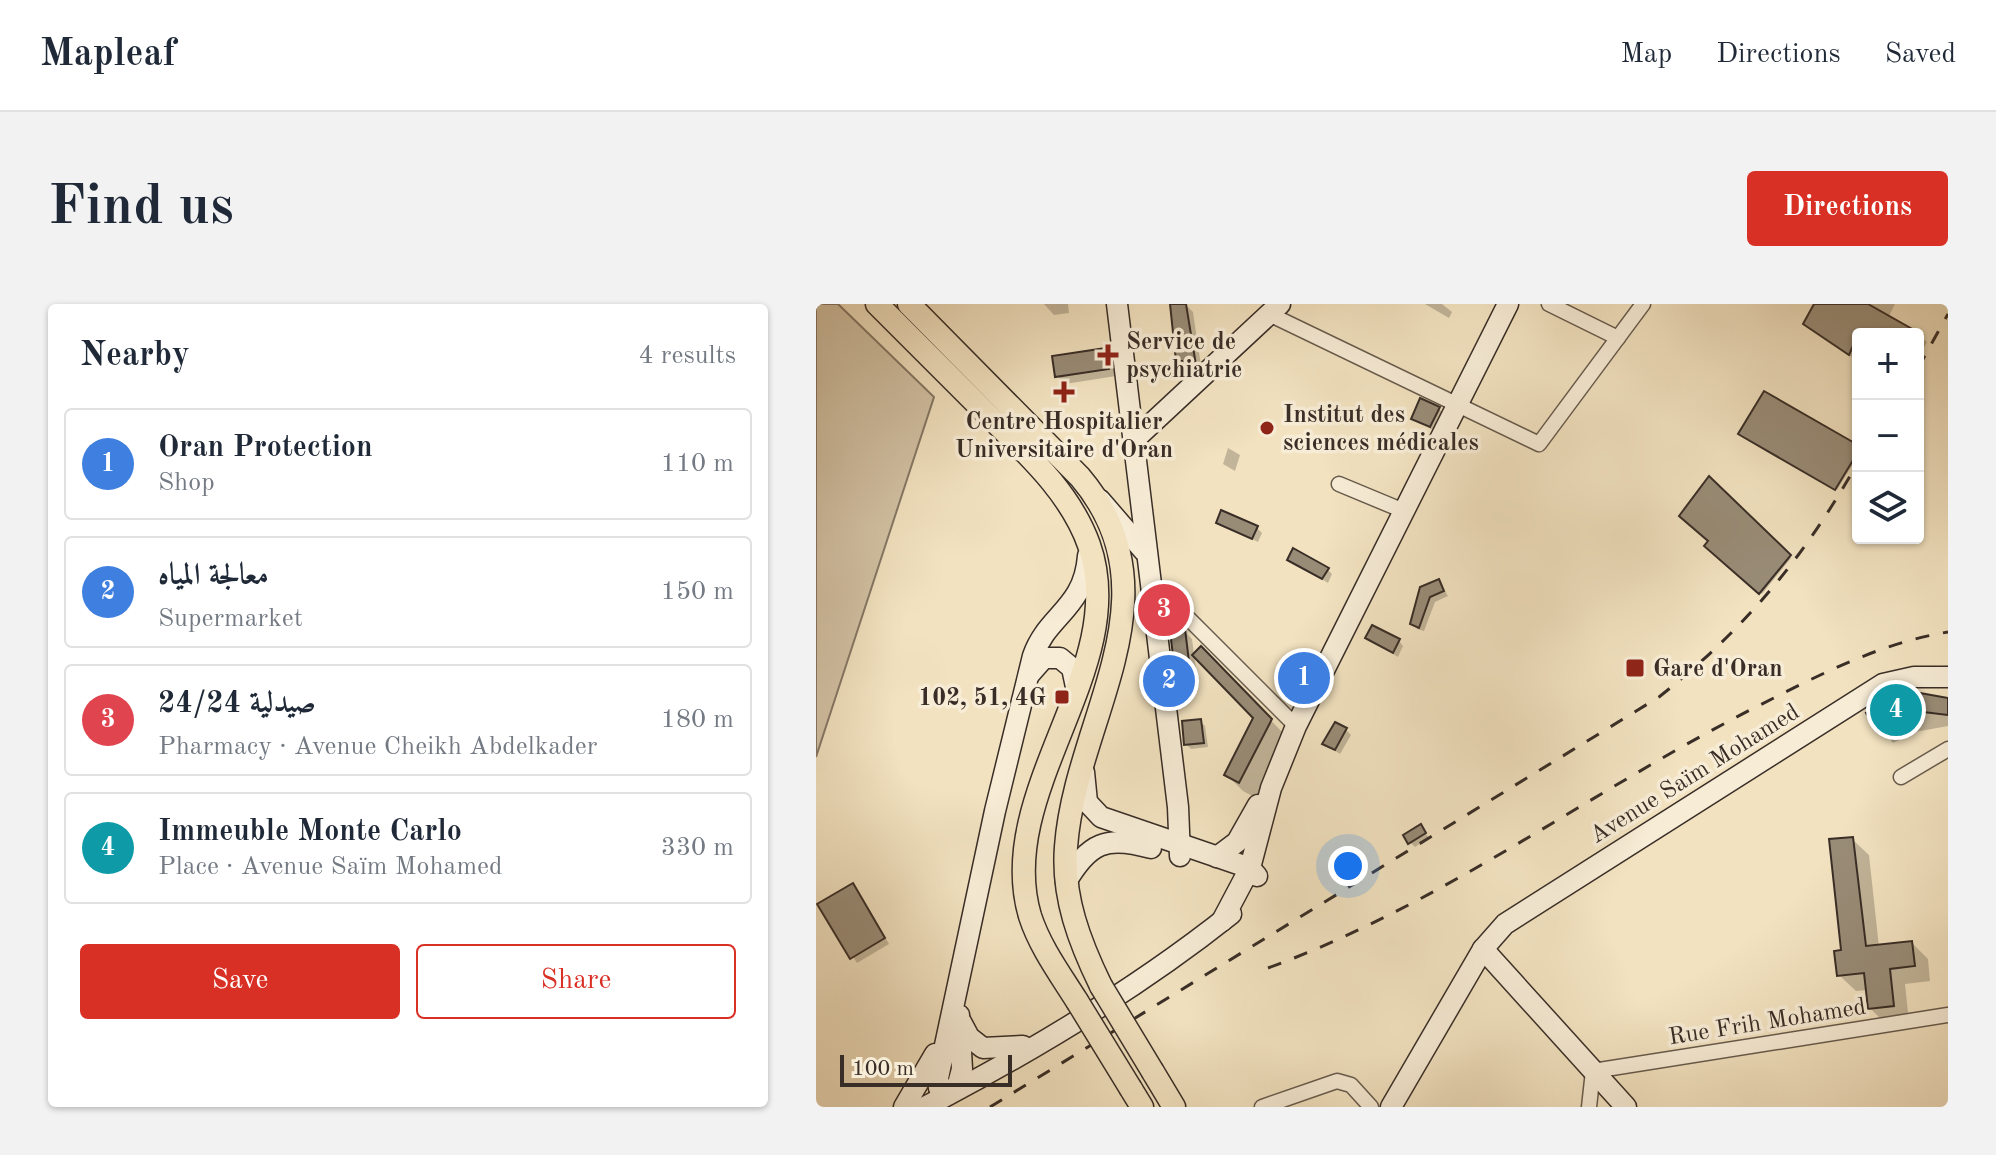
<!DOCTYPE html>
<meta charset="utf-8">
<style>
:root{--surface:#fff;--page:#f2f2f3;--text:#1f2937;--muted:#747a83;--line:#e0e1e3;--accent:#d93025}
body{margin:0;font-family:"Old Standard TT",Amiri,serif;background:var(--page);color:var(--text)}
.controls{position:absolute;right:24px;top:24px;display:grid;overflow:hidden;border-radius:8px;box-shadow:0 2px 6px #0004}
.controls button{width:72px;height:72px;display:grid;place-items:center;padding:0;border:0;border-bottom:2px solid var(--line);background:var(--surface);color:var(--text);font:40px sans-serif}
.scale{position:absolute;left:24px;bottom:20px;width:172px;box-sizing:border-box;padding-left:8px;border:4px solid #392e27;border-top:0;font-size:22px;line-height:28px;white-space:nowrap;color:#392e27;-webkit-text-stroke:6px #f7ecd6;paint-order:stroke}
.you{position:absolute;left:532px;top:562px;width:28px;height:28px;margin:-20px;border:6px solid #fff;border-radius:50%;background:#1a73e8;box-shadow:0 0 0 12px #1a73e833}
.badge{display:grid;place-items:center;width:52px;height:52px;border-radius:50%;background:var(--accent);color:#fff;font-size:26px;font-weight:700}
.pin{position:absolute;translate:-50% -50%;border:4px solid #fff;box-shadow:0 2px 8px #0006}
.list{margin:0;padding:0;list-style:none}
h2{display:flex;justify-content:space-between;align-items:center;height:104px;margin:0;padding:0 32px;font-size:34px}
h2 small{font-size:26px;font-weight:400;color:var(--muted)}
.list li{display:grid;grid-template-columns:52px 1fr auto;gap:24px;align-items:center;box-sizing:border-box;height:112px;margin:0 16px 16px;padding:0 16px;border:2px solid var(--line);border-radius:8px}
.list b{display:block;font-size:30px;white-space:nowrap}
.list p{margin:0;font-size:26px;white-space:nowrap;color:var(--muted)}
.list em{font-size:26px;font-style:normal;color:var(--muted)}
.actions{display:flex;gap:16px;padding:24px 32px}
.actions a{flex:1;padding:18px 0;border:2px solid var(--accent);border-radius:8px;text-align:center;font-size:28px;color:var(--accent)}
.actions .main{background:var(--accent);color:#fff}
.icon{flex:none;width:44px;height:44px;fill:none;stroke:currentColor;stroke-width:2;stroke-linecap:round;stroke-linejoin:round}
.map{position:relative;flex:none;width:1132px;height:803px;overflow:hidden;border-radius:8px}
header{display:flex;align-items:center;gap:48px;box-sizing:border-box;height:112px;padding:0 40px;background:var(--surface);border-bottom:2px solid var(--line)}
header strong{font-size:38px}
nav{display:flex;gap:44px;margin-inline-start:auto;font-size:28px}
.intro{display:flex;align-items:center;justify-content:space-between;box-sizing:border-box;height:192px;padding:0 48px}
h1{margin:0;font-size:56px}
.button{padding:20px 36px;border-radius:8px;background:var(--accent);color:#fff;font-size:28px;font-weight:700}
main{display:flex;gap:48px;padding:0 48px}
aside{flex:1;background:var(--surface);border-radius:8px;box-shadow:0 2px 6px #0004}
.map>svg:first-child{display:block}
.green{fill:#d3c3a6;stroke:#867866;stroke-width:2}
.shadow{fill:#0003}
.building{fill:#998c77;stroke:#392e27;stroke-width:2}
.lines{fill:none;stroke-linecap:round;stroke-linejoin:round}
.street-casing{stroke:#675b4d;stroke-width:17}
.secondary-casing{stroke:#392e27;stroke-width:23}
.primary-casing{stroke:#392e27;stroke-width:25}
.street{stroke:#f7ecd6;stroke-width:14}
.secondary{stroke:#f7ecd6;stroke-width:20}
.primary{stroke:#f2e2c0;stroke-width:22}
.rail{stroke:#392e27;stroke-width:3;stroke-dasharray:14 14;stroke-linecap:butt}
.primary-bridge-casing{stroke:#392e27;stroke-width:25;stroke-linecap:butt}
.primary-bridge{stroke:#f2e2c0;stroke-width:22}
.poi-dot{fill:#8f2418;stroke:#f7ecd6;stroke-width:3}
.labels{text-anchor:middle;stroke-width:7;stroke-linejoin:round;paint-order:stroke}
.poi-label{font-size:24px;font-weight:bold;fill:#392e27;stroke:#f7ecd6;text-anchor:start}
.street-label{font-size:24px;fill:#392e27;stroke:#f7ecd6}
</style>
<header>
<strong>Mapleaf</strong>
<nav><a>Map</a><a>Directions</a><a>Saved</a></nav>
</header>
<div class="intro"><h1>Find us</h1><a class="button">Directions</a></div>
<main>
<aside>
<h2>Nearby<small>4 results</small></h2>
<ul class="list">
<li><span class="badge" style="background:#3f7fe0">1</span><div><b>Oran Protection</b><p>Shop</p></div><em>110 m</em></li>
<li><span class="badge" style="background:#3f7fe0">2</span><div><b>معالجة المياه</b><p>Supermarket</p></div><em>150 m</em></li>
<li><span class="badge" style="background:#e0444e">3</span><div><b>صيدلية 24/24</b><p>Pharmacy · Avenue Cheikh Abdelkader</p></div><em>180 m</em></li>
<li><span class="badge" style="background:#0f9aa8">4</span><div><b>Immeuble Monte Carlo</b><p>Place · Avenue Saïm Mohamed</p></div><em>330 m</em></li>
</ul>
<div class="actions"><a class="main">Save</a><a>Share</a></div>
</aside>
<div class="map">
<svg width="1132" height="803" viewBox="0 0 1132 803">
<rect width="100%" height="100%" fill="#f2e2c0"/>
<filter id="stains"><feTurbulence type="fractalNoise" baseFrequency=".0025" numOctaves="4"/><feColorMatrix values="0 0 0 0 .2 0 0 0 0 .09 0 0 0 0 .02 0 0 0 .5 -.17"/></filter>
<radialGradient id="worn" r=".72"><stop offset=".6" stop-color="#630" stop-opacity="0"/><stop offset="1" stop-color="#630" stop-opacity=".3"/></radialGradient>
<!-- green -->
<path class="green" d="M0,0H22L118,93L0,453Z"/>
<!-- shadow -->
<g class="shadow">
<path d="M228,0H252L253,9L238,11Z"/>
<path d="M356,0H369L377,8L386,68L375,72L362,56Z"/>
<path d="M609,0H626L636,8L633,14Z"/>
<path d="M1001,0H1079L1072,14L1101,30H1042L1039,55L995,25Z"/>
<path d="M1102,31L1111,38L1102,53Z"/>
<path d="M290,46L297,54L300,72L249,80L241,72Z"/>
<path d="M623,105L630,113L623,130L598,114Z"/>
<path d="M926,132L1042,144V152L1021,186Z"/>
<path d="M412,144L424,151L419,167L407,160Z"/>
<path d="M894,175L975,254L946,290L890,242L894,237Z"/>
<path d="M402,218L441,224L446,229L442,238Z"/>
<path d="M473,255L511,265L516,270L512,279Z"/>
<path d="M623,277L632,292L619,298L608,327L601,325L596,320Z"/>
<path d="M361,320L376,335L381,373L369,375L361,367Z"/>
<path d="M552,334L583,337L587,342L582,353Z"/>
<path d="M385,345L471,433L440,494L427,487L410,470L439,414Z"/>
<path d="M1132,396V422L1099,428L1077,439L1053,410Z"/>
<path d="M384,417L389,422L392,443L375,445L370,440Z"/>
<path d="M530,426L535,431L524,450L509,440Z"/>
<path d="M605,523L613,534L599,543L594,538Z"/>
<path d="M1036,535L1053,551L1063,643L1096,639L1112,655L1114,677L1089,680L1093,718L1070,720L1054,704L1052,686L1040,687L1023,671Z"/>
<path d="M41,586L73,640L41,659L4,601Z"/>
</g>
<!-- building -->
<g class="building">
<path d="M354,0H370L380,61L375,65L367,66L366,57H360Z"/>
<path d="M998,0H1052L1105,30H1042L1033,51L987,20Z"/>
<path d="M290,44L293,65L239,73L236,52Z"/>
<path d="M948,87L1042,141V148L1019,186L922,130Z"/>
<path d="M604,94L624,103L614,123L595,115Z"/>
<path d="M893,172L975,251L943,290L888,242L892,237L863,212Z"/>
<path d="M405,206L442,222L436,235L400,219Z"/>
<path d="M477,244L513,264L506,275L471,256Z"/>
<path d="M623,275L628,287L614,293L603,324L594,320L604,283Z"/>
<path d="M361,317L369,325L374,366L359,368L353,319Z"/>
<path d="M556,321L584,335L577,349L549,334Z"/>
<path d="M385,342L456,415L423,479L408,471L437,414L376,351Z"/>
<path d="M1104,389L1132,394V411L1099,407L1059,424L1050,409L1077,395Z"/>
<path d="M385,415L388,439L368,441L366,417Z"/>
<path d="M519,418L531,424L519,446L506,440Z"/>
<path d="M605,520L610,529L592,540L587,531Z"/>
<path d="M1037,533L1050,642L1096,637L1099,662L1074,665L1078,702L1052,705L1048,669L1021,672L1018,647L1025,646L1013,535Z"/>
<path d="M37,579L69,634L34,655L1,600Z"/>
</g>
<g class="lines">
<defs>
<g id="street">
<path d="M733,0L802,34"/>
<path d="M453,10L723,140L827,0"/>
<path d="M523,180L588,207"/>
<path d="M334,276L480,422"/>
<path d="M1085,473L1132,445"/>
<path d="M446,803L521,777L535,781L555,803"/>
<path d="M773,803L777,767L1132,711"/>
</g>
<g id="secondary">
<path d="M301,0L362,503L364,552"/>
<path d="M319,135L464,0"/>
<path d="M284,196L328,247"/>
<path d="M213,371L228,354H244L256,364L260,383"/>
<path d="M268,468L271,498L285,513L434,564L441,572"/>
<path d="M401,553L421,538L442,501"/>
<path d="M250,578C273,539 290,531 335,544"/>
<path d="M406,617L434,564L455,484L480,422L692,0"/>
<path d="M667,645L810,803"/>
<path d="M143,711L146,765L142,780L133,790L123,784L122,774L179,507L217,352C231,311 268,305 272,252"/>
<path d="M145,718L153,733L167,744L207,742"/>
<path d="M88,803L119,750"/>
<path d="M109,803C215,748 322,684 415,610"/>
<path d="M575,803L667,645L689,620L1067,380L1098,373H1132"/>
</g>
<g id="primary">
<path d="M61,0C97,36 133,72 169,108C208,147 254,187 273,241C316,363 177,487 214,612C224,643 244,670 261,697"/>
<path d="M93,0L264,173C365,292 259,415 250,543C246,593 264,639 285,682"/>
<path d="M337,768L358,803"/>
<path d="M315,785L326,803"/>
</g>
</defs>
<!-- street casing -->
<use href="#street" class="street-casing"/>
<!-- secondary casing -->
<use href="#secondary" class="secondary-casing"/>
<!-- primary casing -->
<use href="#primary" class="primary-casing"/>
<!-- street -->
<use href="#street" class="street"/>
<!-- secondary -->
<use href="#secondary" class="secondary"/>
<!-- primary -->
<use href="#primary" class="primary"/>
<!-- rail -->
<g class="rail">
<path d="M1102,64L1132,10"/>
<path d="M452,664C627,600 776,486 942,402C1003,371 1064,339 1132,328"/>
<path d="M174,803L843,393C929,325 988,254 1042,158"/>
</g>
<defs>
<g id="primary-bridge">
<path d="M285,682L337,768"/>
<path d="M261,697L315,785"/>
</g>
</defs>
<!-- primary-bridge casing -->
<use href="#primary-bridge" class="primary-bridge-casing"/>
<!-- primary-bridge -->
<use href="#primary-bridge" class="primary-bridge"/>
</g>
<!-- markers -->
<g class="poi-dot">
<path d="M288 39h8v8h8v8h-8v8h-8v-8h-8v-8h8z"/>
<path d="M244 76h8v8h8v8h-8v8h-8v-8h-8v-8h8z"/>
<circle cx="451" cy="124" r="8"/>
<rect x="809" y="354" width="20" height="20" rx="4"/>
<rect x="238" y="385" width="16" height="16" rx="4"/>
</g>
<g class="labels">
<!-- poi labels -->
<g class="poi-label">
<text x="310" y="45">Service de<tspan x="310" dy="28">psychiatrie</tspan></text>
<text x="467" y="118">Institut des<tspan x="467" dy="28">sciences médicales</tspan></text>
<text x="248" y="125" text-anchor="middle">Centre Hospitalier<tspan x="248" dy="28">Universitaire d'Oran</tspan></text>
<text x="837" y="372">Gare d'Oran</text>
<text x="230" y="401" text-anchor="end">102, 51, 4G</text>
</g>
<!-- street labels -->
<g class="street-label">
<text transform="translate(878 469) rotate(-32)" y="8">Avenue Saïm Mohamed</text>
<text transform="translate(951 717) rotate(-9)" y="8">Rue Frih Mohamed</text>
</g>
</g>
<rect width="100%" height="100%" filter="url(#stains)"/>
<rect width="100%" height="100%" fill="url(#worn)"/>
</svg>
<div class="controls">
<button>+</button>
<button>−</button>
<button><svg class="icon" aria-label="layers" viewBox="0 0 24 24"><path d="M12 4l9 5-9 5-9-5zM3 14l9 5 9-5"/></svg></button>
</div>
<div class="scale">100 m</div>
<div class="you"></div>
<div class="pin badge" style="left:488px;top:374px;background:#3f7fe0">1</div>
<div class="pin badge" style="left:353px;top:377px;background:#3f7fe0">2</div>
<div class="pin badge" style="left:348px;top:306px;background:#e0444e">3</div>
<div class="pin badge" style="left:1080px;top:406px;background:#0f9aa8">4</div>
</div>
</main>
